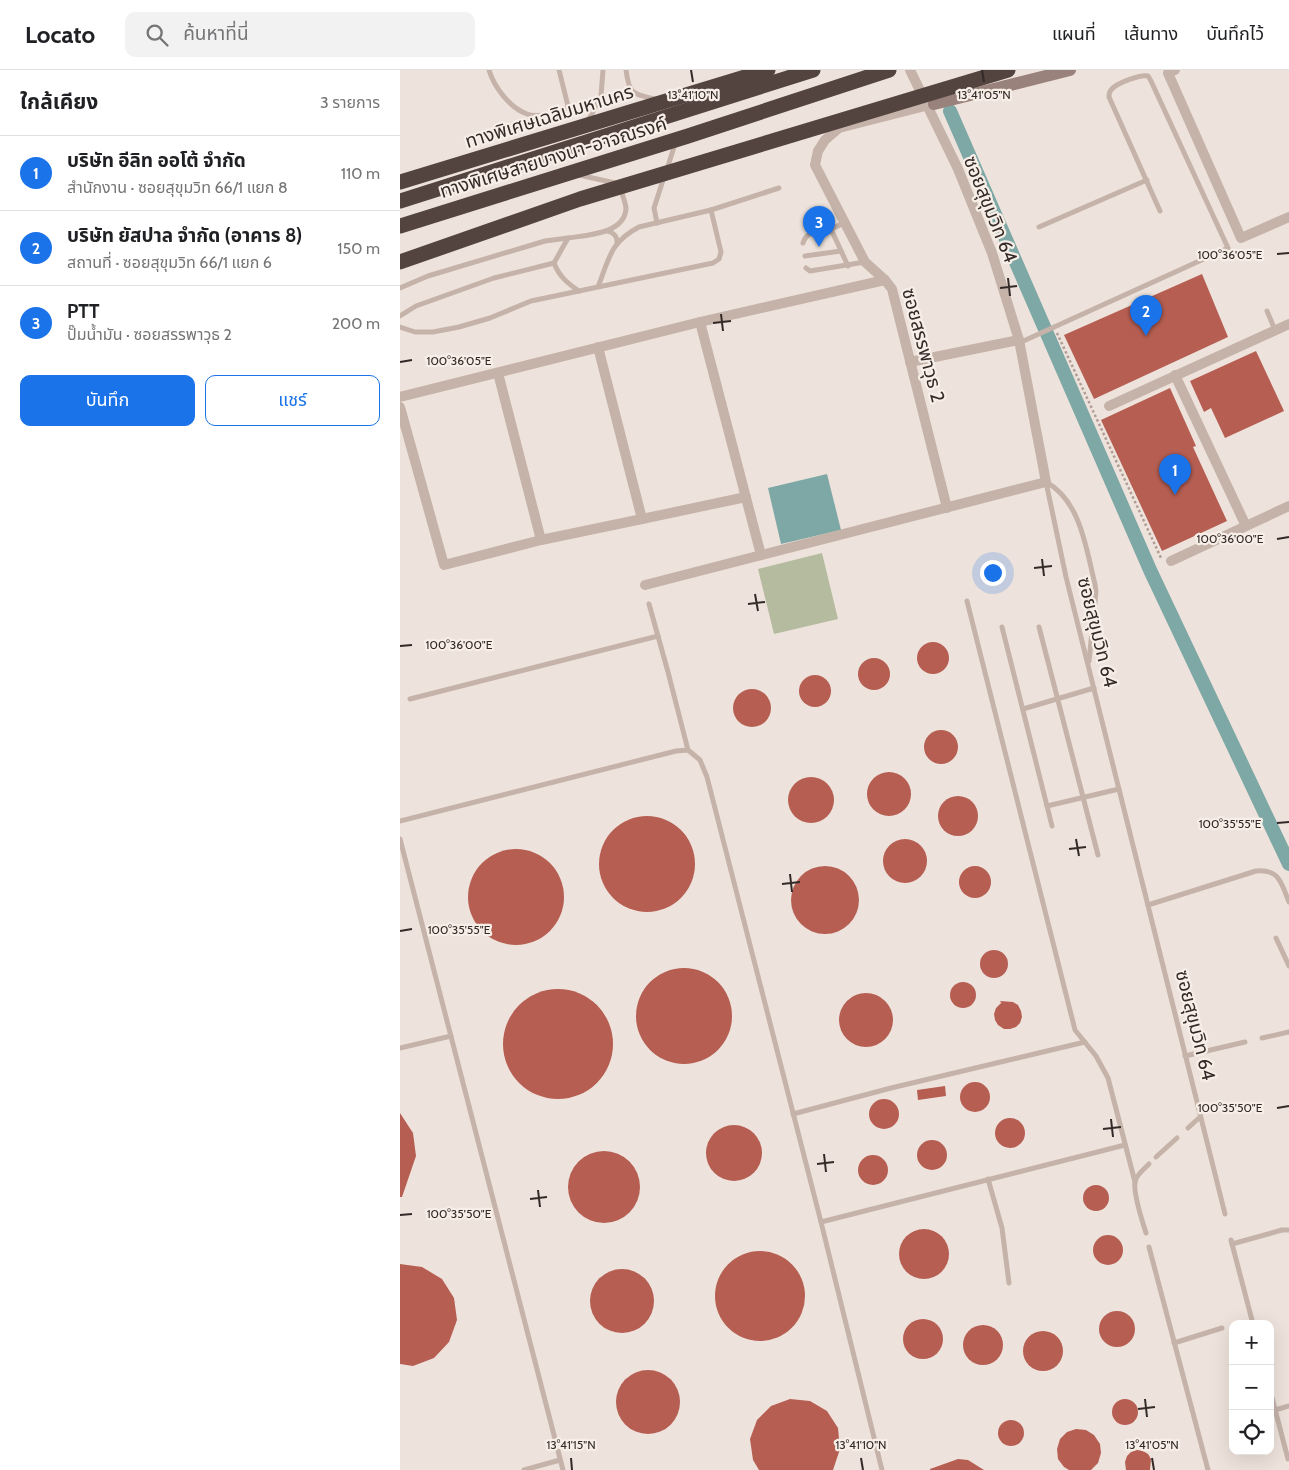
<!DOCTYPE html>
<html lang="th">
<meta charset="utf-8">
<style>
:root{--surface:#fff;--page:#f2f2f2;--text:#202124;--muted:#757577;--line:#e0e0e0;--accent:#1a73e8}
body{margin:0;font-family:Cabin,"Noto Sans Thai",sans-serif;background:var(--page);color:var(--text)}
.controls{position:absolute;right:15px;bottom:15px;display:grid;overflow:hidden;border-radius:10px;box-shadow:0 5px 20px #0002}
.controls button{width:45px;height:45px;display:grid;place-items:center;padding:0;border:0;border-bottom:1px solid var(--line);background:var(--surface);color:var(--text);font:25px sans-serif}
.you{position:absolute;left:592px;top:502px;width:18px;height:18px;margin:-12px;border:4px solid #fff;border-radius:50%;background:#1a73e8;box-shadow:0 0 0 8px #1a73e833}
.badge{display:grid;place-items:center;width:32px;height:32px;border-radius:50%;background:var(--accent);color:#fff;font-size:16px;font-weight:700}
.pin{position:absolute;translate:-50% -41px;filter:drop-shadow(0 1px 2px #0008)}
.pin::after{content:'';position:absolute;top:26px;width:18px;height:15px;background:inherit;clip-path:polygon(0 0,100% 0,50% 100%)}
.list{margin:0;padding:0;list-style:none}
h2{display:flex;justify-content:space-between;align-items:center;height:65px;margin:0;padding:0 20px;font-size:21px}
h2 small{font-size:16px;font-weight:400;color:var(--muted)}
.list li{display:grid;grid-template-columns:32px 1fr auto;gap:15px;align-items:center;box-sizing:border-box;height:75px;padding:0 20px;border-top:1px solid var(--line)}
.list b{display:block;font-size:19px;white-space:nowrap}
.list p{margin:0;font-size:16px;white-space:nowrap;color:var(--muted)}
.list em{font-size:16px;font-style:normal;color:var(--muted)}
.actions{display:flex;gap:10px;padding:15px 20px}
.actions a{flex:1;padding:11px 0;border:1px solid var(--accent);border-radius:10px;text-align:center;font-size:18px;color:var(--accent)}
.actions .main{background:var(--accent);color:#fff}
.icon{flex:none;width:28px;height:28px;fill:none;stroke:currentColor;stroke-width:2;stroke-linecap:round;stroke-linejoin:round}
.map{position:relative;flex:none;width:889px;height:1400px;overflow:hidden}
header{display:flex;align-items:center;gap:30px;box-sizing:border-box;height:70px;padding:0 25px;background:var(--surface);border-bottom:1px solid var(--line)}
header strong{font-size:24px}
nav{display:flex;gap:28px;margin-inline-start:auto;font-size:18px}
.search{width:350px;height:45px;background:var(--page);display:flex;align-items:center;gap:12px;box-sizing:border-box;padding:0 18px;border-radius:10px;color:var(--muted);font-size:19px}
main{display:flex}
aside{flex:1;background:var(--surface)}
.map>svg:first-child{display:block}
.green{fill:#b5bb9e}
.water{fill:#7ea8a5}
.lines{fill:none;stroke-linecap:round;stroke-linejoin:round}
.canal{stroke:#7ea8a5;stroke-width:14}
.building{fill:#b65e52}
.path{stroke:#b09d94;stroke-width:2.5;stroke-dasharray:2.5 2.5;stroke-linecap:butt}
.lane{stroke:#c5b3a9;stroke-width:5}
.street{stroke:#c5b3a9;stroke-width:10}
.secondary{stroke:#98827b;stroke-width:12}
.highway{stroke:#534440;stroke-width:15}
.ticks{fill:none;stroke:#332a28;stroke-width:2}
.labels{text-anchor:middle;stroke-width:4.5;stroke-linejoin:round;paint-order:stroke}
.street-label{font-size:19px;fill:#332a28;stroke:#f7eee7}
.ticks-label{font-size:12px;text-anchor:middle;fill:#332a28;stroke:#f7eee7;stroke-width:4.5;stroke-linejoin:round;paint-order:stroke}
</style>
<header>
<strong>Locato</strong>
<div class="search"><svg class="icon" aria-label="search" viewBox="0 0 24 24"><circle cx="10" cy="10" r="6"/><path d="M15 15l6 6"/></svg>ค้นหาที่นี่</div>
<nav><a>แผนที่</a><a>เส้นทาง</a><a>บันทึกไว้</a></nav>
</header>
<main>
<aside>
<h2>ใกล้เคียง<small>3 รายการ</small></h2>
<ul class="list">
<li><span class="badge">1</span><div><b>บริษัท อีลิท ออโต้ จำกัด</b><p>สำนักงาน · ซอยสุขุมวิท 66/1 แยก 8</p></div><em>110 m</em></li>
<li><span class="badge">2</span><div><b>บริษัท ยัสปาล จำกัด (อาคาร 8)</b><p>สถานที่ · ซอยสุขุมวิท 66/1 แยก 6</p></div><em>150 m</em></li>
<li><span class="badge">3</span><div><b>PTT</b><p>ปั๊มน้ำมัน · ซอยสรรพาวุธ 2</p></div><em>200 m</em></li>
</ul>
<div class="actions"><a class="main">บันทึก</a><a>แชร์</a></div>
</aside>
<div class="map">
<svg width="889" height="1400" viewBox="0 0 889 1400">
<rect width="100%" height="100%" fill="#eee3dc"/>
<!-- green -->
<path class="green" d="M422,483L438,549L374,564L358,499Z"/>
<!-- water -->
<path class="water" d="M427,404L441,460L381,474L368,418Z"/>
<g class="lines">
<!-- canal -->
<path class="canal" d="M550,41L750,500L889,794"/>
</g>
<!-- building -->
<g class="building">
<path d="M802,204L828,267L694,329L664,265Z"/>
<path d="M856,281L884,341L825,368L811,338L804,342L790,311Z"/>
<path d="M770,318L796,376L793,377L827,451L762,481L701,350Z"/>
<circle cx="533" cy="588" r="16"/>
<circle cx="474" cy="604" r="16"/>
<circle cx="415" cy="621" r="16"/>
<circle cx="352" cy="638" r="19"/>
<circle cx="541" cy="677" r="17"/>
<circle cx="489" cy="724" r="22"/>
<circle cx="411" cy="730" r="23"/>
<circle cx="558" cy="746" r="20"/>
<circle cx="247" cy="794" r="48"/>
<circle cx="505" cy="791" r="22"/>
<circle cx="116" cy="827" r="48"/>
<circle cx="575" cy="812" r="16"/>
<circle cx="425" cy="830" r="34"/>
<circle cx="594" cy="894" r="14"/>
<circle cx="284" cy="946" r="48"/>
<circle cx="563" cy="925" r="13"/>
<circle cx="158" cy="974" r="55"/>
<circle cx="466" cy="950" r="27"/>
<path d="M600,931L613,932L618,935L621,941L622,947L620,953L616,957L610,959H604L598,955L595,950L594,944L596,938L601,933L602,934Z"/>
<circle cx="575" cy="1027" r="15"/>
<path d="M545,1016L546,1026L518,1030L517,1020Z"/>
<circle cx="484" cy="1044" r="15"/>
<path d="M0,1043L13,1063L16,1086L2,1127H0Z"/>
<circle cx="610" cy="1063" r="15"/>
<circle cx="334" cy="1083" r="28"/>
<circle cx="532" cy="1085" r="15"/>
<circle cx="204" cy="1117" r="36"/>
<circle cx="473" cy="1100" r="15"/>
<circle cx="696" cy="1128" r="13"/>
<circle cx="524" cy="1184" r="25"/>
<circle cx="708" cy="1180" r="15"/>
<circle cx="360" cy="1226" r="45"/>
<path d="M0,1194L22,1197L42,1209L54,1228L57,1250L49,1272L34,1288L13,1296L0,1294Z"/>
<circle cx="222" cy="1231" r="32"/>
<circle cx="717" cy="1259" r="18"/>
<circle cx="523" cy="1269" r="20"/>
<circle cx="583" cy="1275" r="20"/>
<circle cx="643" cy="1281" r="20"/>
<circle cx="248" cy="1332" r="32"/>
<circle cx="725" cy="1342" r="13"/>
<path d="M390,1329L410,1331L427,1341L438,1358L440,1379L433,1400H359L353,1390L350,1369L357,1350L371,1336Z"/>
<circle cx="611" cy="1363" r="13"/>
<path d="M676,1359L686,1360L694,1365L700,1374L701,1383L698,1393L691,1400H669L664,1397L658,1389L657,1379L660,1369L667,1362Z"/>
<path d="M737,1380L743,1381L748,1384L751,1389L750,1400H726L725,1392L727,1386L731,1382Z"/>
<path d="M558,1389L568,1390L584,1400H530V1399Z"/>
</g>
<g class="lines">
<!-- path -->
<path class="path" d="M657,263L761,488"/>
<!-- lane -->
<g class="lane">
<path d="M89,0C94,17 110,38 127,44C134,47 143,45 151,44C159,42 163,42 168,36L159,0"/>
<path d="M226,0C229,24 232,24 255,29"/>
<path d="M188,51L201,26L203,0"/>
<path d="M267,99L275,74"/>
<path d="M179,105L215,113"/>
<path d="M311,140L379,118"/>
<path d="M257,153L254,138L264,107"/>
<path d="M639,157L747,110"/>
<path d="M431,159L448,196"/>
<path d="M207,161C213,162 217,166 217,172"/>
<path d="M403,173C407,160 418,162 430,159C435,158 440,155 445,152"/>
<path d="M405,186L441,181"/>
<path d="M154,193C159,206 167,213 179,221"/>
<path d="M406,198L410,201L465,192"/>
<path d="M0,218L28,206L145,171L168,168"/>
<path d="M867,241L875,260"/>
<path d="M0,246L16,236L94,208L154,193L168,168C187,165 224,164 226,139C226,133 222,125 221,119"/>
<path d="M0,257L15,262H33L59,257L90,248L131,231L313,193L319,189L321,182L311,140L239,157C210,172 209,189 198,217"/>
<path d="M619,273L828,178L751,11L748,6C741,4 716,13 711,20C709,22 709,24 709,27L760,141"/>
<path d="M646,412L666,507L825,1144"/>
<path d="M646,412C681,431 686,479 695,514L696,522L689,591"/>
<path d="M567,531L675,960L696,986L708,1008L735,1112"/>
<path d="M249,534L268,602L288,680L300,690L307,707L421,1152L482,1400"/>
<path d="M602,557L647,736"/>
<path d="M639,557L698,785"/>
<path d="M10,629L258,566"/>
<path d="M623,639L694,618"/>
<path d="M0,751L276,681L288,680"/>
<path d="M652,756L647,736L719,719"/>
<path d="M0,769L163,1400"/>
<path d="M748,835L856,801C880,799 881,813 889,832"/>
<path d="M876,868L889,896"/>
<path d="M862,968L889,962"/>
<path d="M0,978L51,966"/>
<path d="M785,986L845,972"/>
<path d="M393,1044L491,1018L685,972"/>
<path d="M788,1058L800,1047"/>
<path d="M756,1087L777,1068"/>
<path d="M588,1109L602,1158L609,1213"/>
<path d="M421,1152L725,1075"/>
<path d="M746,1163C742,1150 733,1124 735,1112C736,1105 744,1099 749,1094"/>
<path d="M831,1170L853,1254"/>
<path d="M832,1174L882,1160H889"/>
<path d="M749,1177L808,1400"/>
<path d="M774,1273L822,1258"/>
<path d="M870,1320L888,1389"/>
<path d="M875,1340L889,1336"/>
<path d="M124,1400L160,1390"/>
</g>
<!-- street -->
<g class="street">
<path d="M775,0L768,3L841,168L889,147"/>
<path d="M533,34L439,58L425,70L418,81L415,95L465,192L485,210L492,219L547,438"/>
<path d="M300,252L361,485"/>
<path d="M510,292L619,270"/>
<path d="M775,305L846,456"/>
<path d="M0,327L300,252L485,210"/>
<path d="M709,336L889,254"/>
<path d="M0,337L44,495L141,470L98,303"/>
<path d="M242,449L346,427"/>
<path d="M141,470L242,449L198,277"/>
<path d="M771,491L889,436"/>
<path d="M245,515L646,412L619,270L592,183L558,99L510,0"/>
</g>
<!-- secondary -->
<path class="secondary" d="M534,34L670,0"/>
<!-- highway -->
<g class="highway">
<path d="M0,112L368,0"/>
<path d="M0,131L413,0"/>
<path d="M0,156L288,66L489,0"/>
<path d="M0,192L180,129L608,0"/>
</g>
</g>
<!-- ticks -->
<path class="ticks" d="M291,0L293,12M582,0L584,12M877,184L889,183M608,208L610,226M600,218L617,216M321,244L323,261M313,253L331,251M0,292L12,290M877,469L889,467M642,489L644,506M634,498L652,496M355,524L358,541M348,534L365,532M0,576L12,575M877,753L889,752M676,769L679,786M669,779L686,777M390,804L392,822M382,814L400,812M0,861L12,859M877,1038L889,1036M711,1049L713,1067M703,1059L721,1057M424,1084L426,1102M417,1094L434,1092M138,1120L140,1137M130,1129L147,1127M0,1145L12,1144M745,1329L747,1347M738,1339L755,1337M171,1388L172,1400M461,1388L463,1400M752,1388L754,1400"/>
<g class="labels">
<!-- street labels -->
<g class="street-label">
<text transform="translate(149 46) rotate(-17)" y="7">ทางพิเศษเฉลิมมหานคร</text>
<text transform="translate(153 87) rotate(-17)" y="7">ทางพิเศษสายบางนา-อาจณรงค์</text>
<text transform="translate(591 139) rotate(68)" y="7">ซอยสุขุมวิท 64</text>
<text transform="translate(524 275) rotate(75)" y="7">ซอยสรรพาวุธ 2</text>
<text transform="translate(698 562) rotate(76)" y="7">ซอยสุขุมวิท 64</text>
<text transform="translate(796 955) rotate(76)" y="7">ซอยสุขุมวิท 64</text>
</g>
</g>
<g class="ticks-label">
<text x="293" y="29">13°41'10"N</text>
<text x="584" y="29">13°41'05"N</text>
<text x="830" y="189">100°36'05"E</text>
<text x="59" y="295">100°36'05"E</text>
<text x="830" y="473">100°36'00"E</text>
<text x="59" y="579">100°36'00"E</text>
<text x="830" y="758">100°35'55"E</text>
<text x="59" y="864">100°35'55"E</text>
<text x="830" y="1042">100°35'50"E</text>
<text x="59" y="1148">100°35'50"E</text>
<text x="171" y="1379">13°41'15"N</text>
<text x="461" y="1379">13°41'10"N</text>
<text x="752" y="1379">13°41'05"N</text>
</g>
</svg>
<div class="controls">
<button>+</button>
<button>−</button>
<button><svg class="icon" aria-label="locate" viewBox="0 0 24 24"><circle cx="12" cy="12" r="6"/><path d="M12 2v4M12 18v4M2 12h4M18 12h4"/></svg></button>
</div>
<div class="you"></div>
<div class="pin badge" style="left:775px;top:425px">1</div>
<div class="pin badge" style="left:746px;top:266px">2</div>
<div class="pin badge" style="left:419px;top:177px">3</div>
</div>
</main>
